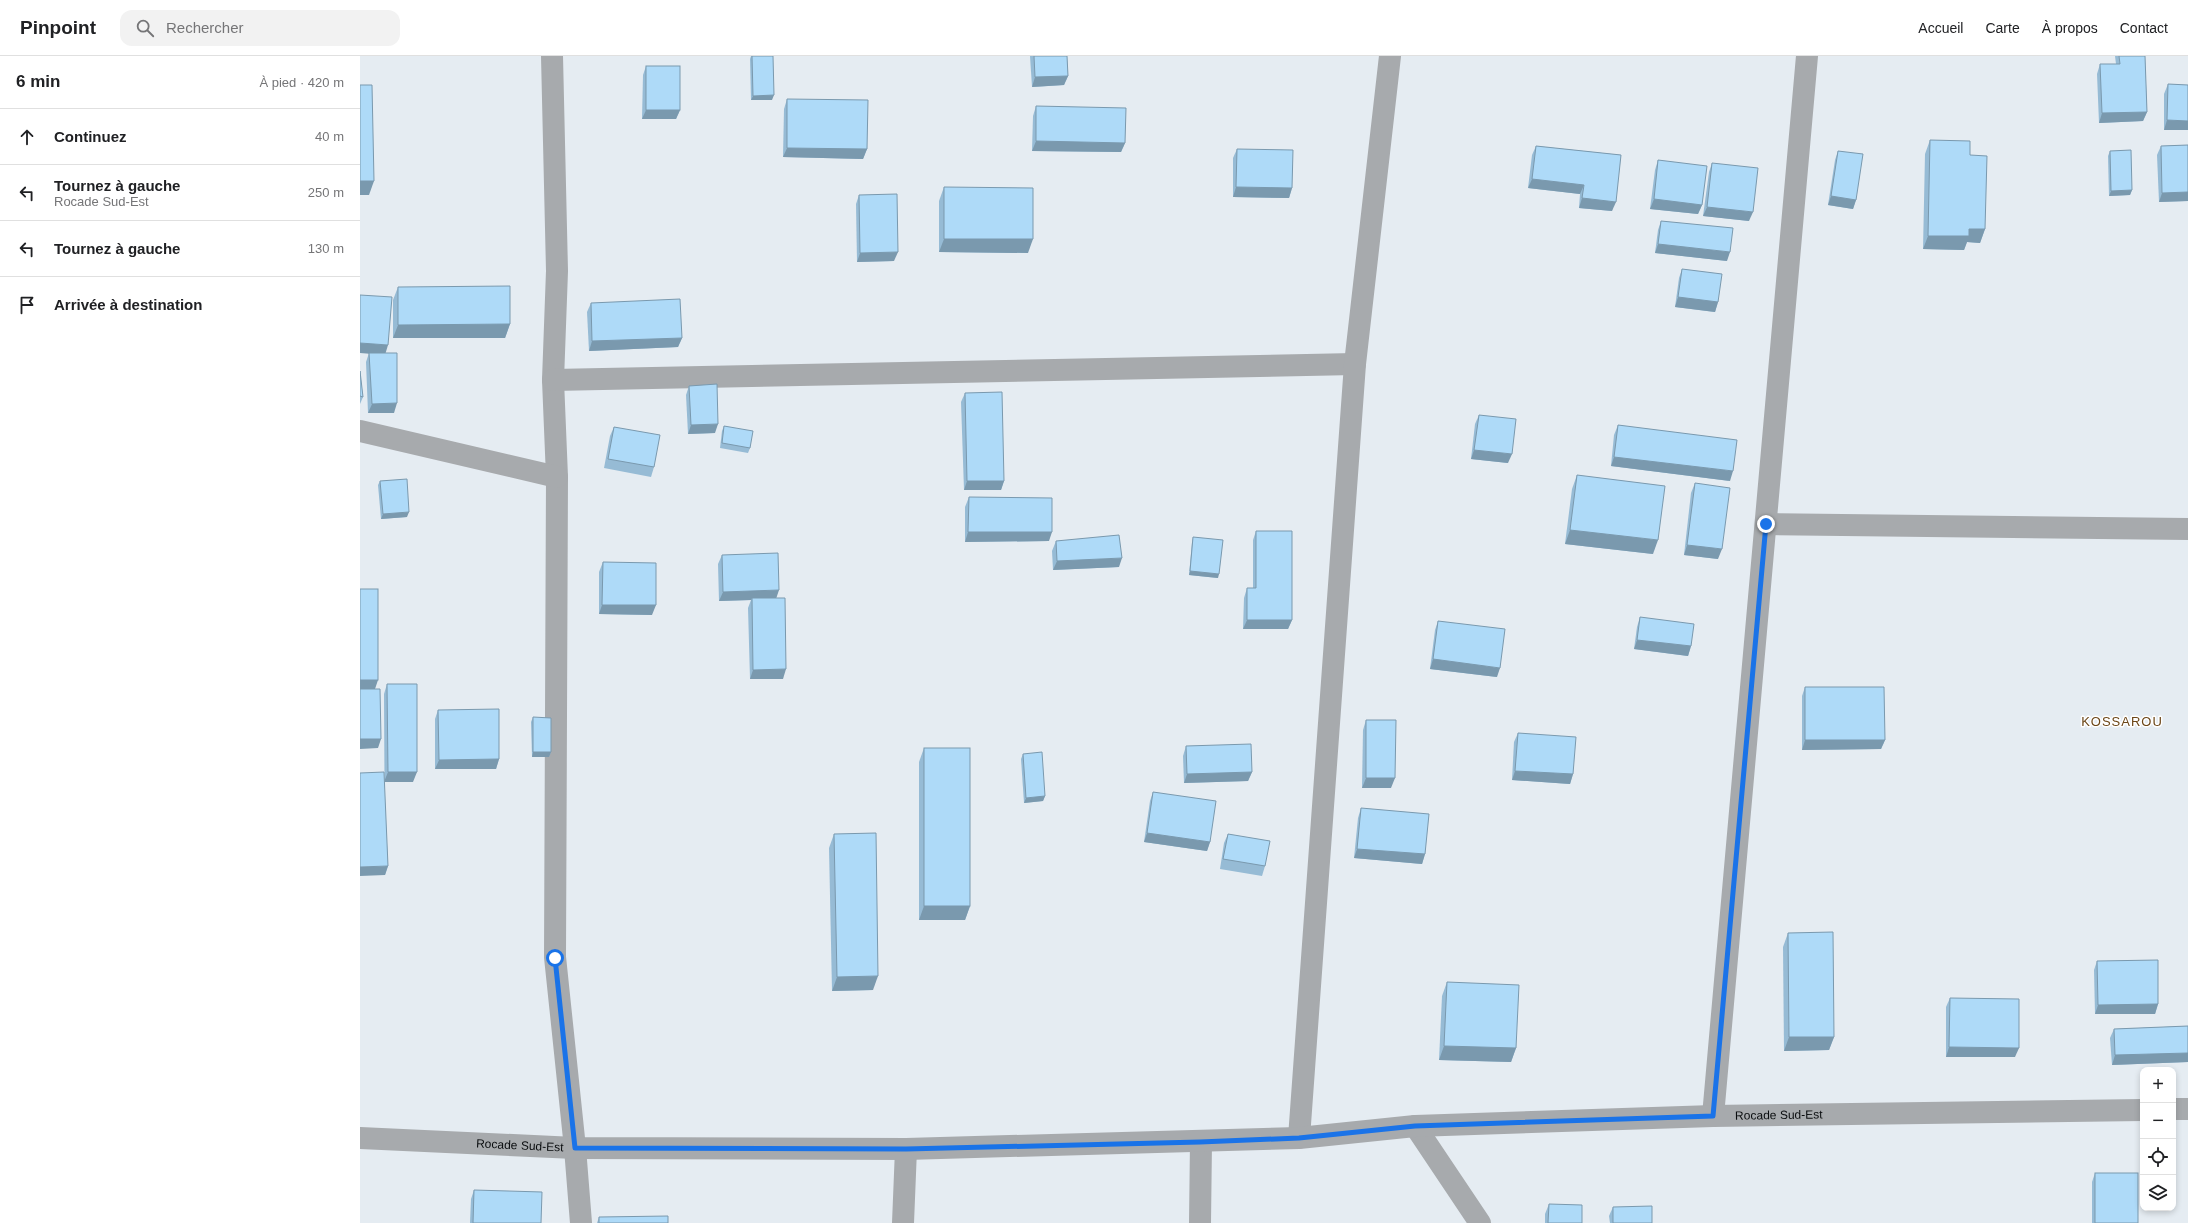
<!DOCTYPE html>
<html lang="fr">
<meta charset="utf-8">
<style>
:root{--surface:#fff;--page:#f2f2f2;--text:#202124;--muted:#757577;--line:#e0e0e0}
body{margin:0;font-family:Arial,sans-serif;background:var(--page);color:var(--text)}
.controls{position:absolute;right:12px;bottom:12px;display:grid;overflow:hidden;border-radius:8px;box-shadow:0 2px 6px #0003}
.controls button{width:36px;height:36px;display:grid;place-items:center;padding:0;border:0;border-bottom:1px solid var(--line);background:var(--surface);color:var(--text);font:20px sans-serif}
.stop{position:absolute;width:12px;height:12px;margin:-9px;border:3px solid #1a73e8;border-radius:50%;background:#fff}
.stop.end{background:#1a73e8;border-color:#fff;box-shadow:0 1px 4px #0008}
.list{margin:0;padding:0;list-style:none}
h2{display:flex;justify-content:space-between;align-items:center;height:52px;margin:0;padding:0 16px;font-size:17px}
h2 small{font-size:13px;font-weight:400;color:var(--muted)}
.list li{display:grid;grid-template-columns:26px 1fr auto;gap:12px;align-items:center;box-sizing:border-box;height:56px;padding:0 16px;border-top:1px solid var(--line)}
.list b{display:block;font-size:15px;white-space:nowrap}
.list p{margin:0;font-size:13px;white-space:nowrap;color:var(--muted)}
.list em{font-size:13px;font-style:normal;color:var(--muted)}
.icon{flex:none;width:22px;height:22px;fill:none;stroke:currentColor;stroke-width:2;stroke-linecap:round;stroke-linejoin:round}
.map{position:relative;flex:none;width:1828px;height:1167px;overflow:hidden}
header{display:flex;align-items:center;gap:24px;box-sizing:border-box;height:56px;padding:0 20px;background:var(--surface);border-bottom:1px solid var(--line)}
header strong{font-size:19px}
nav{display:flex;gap:22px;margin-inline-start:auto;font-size:14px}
.search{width:280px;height:36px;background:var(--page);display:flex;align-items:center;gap:10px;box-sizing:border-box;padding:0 14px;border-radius:12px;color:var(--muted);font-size:15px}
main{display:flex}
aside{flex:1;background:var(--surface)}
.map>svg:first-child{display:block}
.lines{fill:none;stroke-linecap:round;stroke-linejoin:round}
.minor{stroke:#a7aaad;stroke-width:22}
.tertiary{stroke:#a7aaad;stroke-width:22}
.wall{fill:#96bbd5}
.shaded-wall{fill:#7a99ae}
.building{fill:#aedaf8;stroke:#7a99ae}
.route{stroke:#1a73e8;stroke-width:5}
.labels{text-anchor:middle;stroke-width:3;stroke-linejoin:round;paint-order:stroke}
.street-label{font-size:12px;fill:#090c0e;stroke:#fff}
.neighbourhood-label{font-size:13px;letter-spacing:1px;fill:#6c4617;stroke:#fff}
</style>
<header>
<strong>Pinpoint</strong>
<div class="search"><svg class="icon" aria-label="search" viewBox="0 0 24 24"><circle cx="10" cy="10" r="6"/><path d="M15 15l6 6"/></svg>Rechercher</div>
<nav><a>Accueil</a><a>Carte</a><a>À propos</a><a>Contact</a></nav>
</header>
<main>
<aside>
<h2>6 min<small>À pied · 420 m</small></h2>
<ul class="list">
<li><svg class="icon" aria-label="ahead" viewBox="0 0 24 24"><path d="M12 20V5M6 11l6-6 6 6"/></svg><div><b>Continuez</b></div><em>40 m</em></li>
<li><svg class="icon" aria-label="left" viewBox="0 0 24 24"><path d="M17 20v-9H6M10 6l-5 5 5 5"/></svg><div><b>Tournez à gauche</b><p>Rocade Sud-Est</p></div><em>250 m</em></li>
<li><svg class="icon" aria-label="left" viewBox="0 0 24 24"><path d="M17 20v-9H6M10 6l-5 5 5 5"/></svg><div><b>Tournez à gauche</b></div><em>130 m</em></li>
<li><svg class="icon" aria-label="arrive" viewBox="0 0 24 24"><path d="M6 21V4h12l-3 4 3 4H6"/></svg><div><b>Arrivée à destination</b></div></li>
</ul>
</aside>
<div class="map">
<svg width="1828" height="1167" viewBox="0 0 1828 1167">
<rect width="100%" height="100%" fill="#e5ecf2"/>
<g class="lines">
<!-- minor -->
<g class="minor">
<path d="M192,0L197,215L193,324L197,421L195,901L215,1092L221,1167"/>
<path d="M193,324L995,308"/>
<path d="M0,375L197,421"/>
<path d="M1406,468L1828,473"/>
<path d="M1353,1060L1447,0"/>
<path d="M1055,1070L1120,1167"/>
<path d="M939,1082L995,308L1030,0"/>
<path d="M543,1167L546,1093"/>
<path d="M840,1167L841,1086"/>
</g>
<!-- tertiary -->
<g class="tertiary">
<path d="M1813,1053H1828"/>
<path id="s1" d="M0,1082L215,1092L546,1093L939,1082L1055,1070L1353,1060L1783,1054"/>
</g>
</g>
<!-- wall -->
<g class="wall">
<path d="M391,0H413L412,44H391L390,3Z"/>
<path d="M670,0H707L708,20L704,29L672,31Z"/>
<path d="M1755,0H1785L1787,56L1783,65L1739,67L1737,18L1740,8H1756Z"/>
<path d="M286,10L320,54L316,63H282L283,19Z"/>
<path d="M1808,28L1828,29V74H1804V38Z"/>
<path d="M427,43L507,93L503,103L423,101L424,53Z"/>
<path d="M676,50L765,87L761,96L672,95L673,60Z"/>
<path d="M1570,84L1610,99L1625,173L1620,187L1607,186L1604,194L1563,193L1565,98Z"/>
<path d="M1828,89V145L1799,146L1797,99L1801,90Z"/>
<path d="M1176,90L1261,99L1252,155L1219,152L1220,138L1168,132L1172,99Z"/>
<path d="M877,93L932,132L929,142L873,141V102Z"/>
<path d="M1478,95L1496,144L1493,153L1468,149L1475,104Z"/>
<path d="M1750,95L1772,134L1770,139L1749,140L1748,100Z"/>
<path d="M1298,104L1342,149L1338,158L1290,153L1295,114Z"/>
<path d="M1352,107L1389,165L1343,160L1349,116Z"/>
<path d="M584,131L668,197L579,196V145Z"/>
<path d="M499,139L534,205L497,206L496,148Z"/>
<path d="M1301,165L1367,205L1295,197L1298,174Z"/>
<path d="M1322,213L1358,246L1355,256L1315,251L1319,222Z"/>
<path d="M38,231L150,268L145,282H33V244Z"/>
<path d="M0,239L25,297L34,357H8L6,306L9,297H0Z"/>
<path d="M231,247L322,282L318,291L229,295L227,256Z"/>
<path d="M0,315L3,341L0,348Z"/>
<path d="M329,330L355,377L328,378L326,339Z"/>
<path d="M605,337L644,425L641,434H604L601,346Z"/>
<path d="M1119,359L1148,407L1111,403L1115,368Z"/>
<path d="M1258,369L1370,425L1251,410L1254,379Z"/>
<path d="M364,370L390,392L388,397L360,392L362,375Z"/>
<path d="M254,371L294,411L291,421L244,412L250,380Z"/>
<path d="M1217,419L1293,498L1205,488L1212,433Z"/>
<path d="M20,425L47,461L21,463L18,429Z"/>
<path d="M1335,427L1358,503L1324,499L1331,437Z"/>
<path d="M609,441L689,485L605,486V451Z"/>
<path d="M896,475L932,564L928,573H883L884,542L887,532H893V484Z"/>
<path d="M833,481L858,522L829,519L832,486Z"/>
<path d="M696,485L759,511L693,514L692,495Z"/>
<path d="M362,499L416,542L423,623H390L388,552L391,544L359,545L358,508Z"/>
<path d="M243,506L292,559L239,558V516Z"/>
<path d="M1280,561L1331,590L1328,600L1274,593L1277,571Z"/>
<path d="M1078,565L1137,621L1070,613L1075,574Z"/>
<path d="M27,628L53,726H24L28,810L25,819L24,638Z"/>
<path d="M1445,631L1525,684L1521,693L1442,694V640Z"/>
<path d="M78,654L139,703L136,713H75V663Z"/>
<path d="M173,661L191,696L189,701H172L171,666Z"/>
<path d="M1006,664L1031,732H1002L1003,674Z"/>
<path d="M1158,677L1213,718L1210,728L1152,724L1154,686Z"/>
<path d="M826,690L892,716L888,725L824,727L823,700Z"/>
<path d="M564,692L610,850L605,864H559V706Z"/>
<path d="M663,698L685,740L683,745L664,747L661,703Z"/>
<path d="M793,736L850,786L847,795L784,786L790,745Z"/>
<path d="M1001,752L1065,798L1062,808L994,802L998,762Z"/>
<path d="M474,778L513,934L472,935L469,792Z"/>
<path d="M868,778L905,810L902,820L860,813L864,787Z"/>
<path d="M1428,877L1474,981L1469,994L1424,995L1423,891Z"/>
<path d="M1737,905L1798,948L1795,958H1735L1734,914Z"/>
<path d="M1087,926L1156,992L1151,1006L1079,1004L1082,940Z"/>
<path d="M1590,942L1655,1001H1586V951Z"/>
<path d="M1828,970V1006L1752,1009L1750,982L1754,973Z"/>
<path d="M1735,1117L1778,1167H1732V1126Z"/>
<path d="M114,1134L181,1167H110L111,1143Z"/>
<path d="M1189,1148L1222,1167H1185V1158Z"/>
<path d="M1253,1151L1292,1167H1250L1249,1160Z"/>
<path d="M239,1161L308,1167H237Z"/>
</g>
<!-- shaded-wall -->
<g class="shaded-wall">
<path d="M708,20L704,29L672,31L675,21Z"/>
<path d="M414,39L412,44H391L393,40Z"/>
<path d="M286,54H320L316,63H282Z"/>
<path d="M1787,56L1783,65L1739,67L1742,57Z"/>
<path d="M1807,64L1828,65V74H1804Z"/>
<path d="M676,85L765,87L761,96L672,95Z"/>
<path d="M427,92L507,93L503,103L423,101Z"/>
<path d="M1172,123L1224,129L1220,138L1168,132Z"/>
<path d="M0,125H14L9,139H0Z"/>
<path d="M876,131L932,132L929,142L873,141Z"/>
<path d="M1772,134L1770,139L1749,140L1751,135Z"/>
<path d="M1828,136V145L1799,146L1802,137Z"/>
<path d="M1471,140L1496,144L1493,153L1468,149Z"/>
<path d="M1222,142L1256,146L1252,155L1219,152Z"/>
<path d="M1294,143L1342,149L1338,158L1290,153Z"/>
<path d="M1347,151L1393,156L1389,165L1343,160Z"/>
<path d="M1609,173H1625L1620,187L1607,186L1604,194L1563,193L1568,180Z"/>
<path d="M584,183H673L668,197L579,196Z"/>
<path d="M1298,188L1370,196L1367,205L1295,197Z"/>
<path d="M538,196L534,205L497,206L500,197Z"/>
<path d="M1318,241L1358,246L1355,256L1315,251Z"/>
<path d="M150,268L145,282H33L38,269Z"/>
<path d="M322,282L318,291L229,295L232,285Z"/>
<path d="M0,287L28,289L25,299L0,297Z"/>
<path d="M37,347L34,357H8L12,348Z"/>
<path d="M358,368L355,377L328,378L331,369Z"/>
<path d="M1114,394L1152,398L1148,407L1111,403Z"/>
<path d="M1254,401L1373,415L1370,425L1251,410Z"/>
<path d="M607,425H644L641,434H604Z"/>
<path d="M49,456L47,461L21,463L23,458Z"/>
<path d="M1210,474L1298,484L1293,498L1205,488Z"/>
<path d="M608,476H692L689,485L605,486Z"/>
<path d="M1327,489L1362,493L1358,503L1324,499Z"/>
<path d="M762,502L759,511L693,514L697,505Z"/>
<path d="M830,515L859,518L858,522L829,519Z"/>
<path d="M419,534L416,543L392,542L391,544L359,545L363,536Z"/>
<path d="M242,549H296L292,559L239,558Z"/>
<path d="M887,564H932L928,573H883Z"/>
<path d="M1277,584L1331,590L1328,600L1274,593Z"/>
<path d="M1073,603L1140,612L1137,621L1070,613Z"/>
<path d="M426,613L423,623H390L393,614Z"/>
<path d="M0,624H18L15,633H0Z"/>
<path d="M0,683H21L18,692L0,693Z"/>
<path d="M1445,684H1525L1521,693L1442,694Z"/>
<path d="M173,696H191L189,701H172Z"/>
<path d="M139,703L136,713H75L79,704Z"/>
<path d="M1155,715L1213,718L1210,728L1152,724Z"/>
<path d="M28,716H57L53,726H24Z"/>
<path d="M892,716L888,725L824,727L827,718Z"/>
<path d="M1006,722H1035L1031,732H1002Z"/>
<path d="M685,740L683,745L664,747L666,742Z"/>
<path d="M787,777L850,786L847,795L784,786Z"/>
<path d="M997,793L1065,798L1062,808L994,802Z"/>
<path d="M28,810L25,819L0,820V811Z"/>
<path d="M564,850H610L605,864H559Z"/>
<path d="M518,920L513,934L472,935L477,921Z"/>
<path d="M1798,948L1795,958H1735L1738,949Z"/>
<path d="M1429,981H1474L1469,994L1424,995Z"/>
<path d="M1084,990L1156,992L1151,1006L1079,1004Z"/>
<path d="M1589,991L1659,992L1655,1001H1586Z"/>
<path d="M1828,997V1006L1752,1009L1755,999Z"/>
</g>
<!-- building -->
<g class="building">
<path d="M392,0H413L414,39L393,40Z"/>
<path d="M674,0H707L708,20L675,21Z"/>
<path d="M1759,0H1785L1787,56L1742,57L1740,8H1760Z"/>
<rect x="286" y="10" width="34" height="44"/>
<path d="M1808,28L1828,29V65L1807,64Z"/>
<path d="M0,29H12L14,125H0Z"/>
<path d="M427,43L508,44L507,93L427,92Z"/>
<path d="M676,50L766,52L765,87L676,85Z"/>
<path d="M1570,84L1610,85V99L1627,100L1625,173H1609V180H1568Z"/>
<path d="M1828,89V136L1802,137L1801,90Z"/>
<path d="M1176,90L1261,99L1256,146L1222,142L1224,129L1172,123Z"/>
<path d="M877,93L933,94L932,132L876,131Z"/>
<path d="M1771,94L1772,134L1751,135L1750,95Z"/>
<path d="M1478,95L1503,98L1496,144L1471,140Z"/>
<path d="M1298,104L1347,110L1342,149L1294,143Z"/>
<path d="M1352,107L1398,112L1393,156L1347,151Z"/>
<path d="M584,131L673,132V183H584Z"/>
<path d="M537,138L538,196L500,197L499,139Z"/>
<path d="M1301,165L1373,172L1370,196L1298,188Z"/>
<path d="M1322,213L1362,218L1358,246L1318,241Z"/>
<path d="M150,230V268L38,269V231Z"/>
<path d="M0,239L32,241L28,289L0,287Z"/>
<path d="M320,243L322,282L232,285L231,247Z"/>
<path d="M9,297H37V347L12,348Z"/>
<path d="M0,315L3,341L0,340Z"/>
<path d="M357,328L358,368L331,369L329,330Z"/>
<path d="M642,336L644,425H607L605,337Z"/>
<path d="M1119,359L1156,363L1152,398L1114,394Z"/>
<path d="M1258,369L1377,384L1373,415L1254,401Z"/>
<path d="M364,370L393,375L390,392L362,387Z"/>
<path d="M254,371L300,379L294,411L248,403Z"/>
<path d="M1217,419L1305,430L1298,484L1210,474Z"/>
<path d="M47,423L49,456L23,458L20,425Z"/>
<path d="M1335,427L1370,432L1362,493L1327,489Z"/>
<path d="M609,441L692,442V476H608Z"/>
<path d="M896,475H932V564H887V532H896Z"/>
<path d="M759,479L762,502L697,505L696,485Z"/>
<path d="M833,481L863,484L859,518L830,515Z"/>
<path d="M418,497L419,534L363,536L362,499Z"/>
<path d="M243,506L296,507V549H242Z"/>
<rect x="0" y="533" width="18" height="91"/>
<path d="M392,542H425L426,613L393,614Z"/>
<path d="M1280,561L1334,568L1331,590L1277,584Z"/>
<path d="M1078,565L1145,573L1140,612L1073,603Z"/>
<path d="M27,628H57V716H28Z"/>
<path d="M1445,631H1524L1525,684H1445Z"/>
<path d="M0,633H20L21,683H0Z"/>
<path d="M139,653V703L79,704L78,654Z"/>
<path d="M173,661L191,662V696H173Z"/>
<path d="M1006,664H1036L1035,722H1006Z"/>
<path d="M1158,677L1216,681L1213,718L1155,715Z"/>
<path d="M891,688L892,716L827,718L826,690Z"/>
<rect x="564" y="692" width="46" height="158"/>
<path d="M682,696L685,740L666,742L663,698Z"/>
<path d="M24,716L28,810L0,811V717Z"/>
<path d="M793,736L856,745L850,786L787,777Z"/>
<path d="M1001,752L1069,758L1065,798L997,793Z"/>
<path d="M516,777L518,920L477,921L474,778Z"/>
<path d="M868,778L910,785L905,810L863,803Z"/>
<path d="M1473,876L1474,981H1429L1428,877Z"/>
<path d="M1798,904V948L1738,949L1737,905Z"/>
<path d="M1087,926L1159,929L1156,992L1084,990Z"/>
<path d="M1590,942L1659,943V992L1589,991Z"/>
<path d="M1828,970V997L1755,999L1754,973Z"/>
<rect x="1735" y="1117" width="43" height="50"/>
<path d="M114,1134L182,1136L181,1167H113Z"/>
<path d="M1189,1148L1222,1149V1167H1188Z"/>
<path d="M1292,1150V1167H1253V1151Z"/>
<path d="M308,1160V1167H239V1161Z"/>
</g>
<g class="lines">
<!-- route -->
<path class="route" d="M195,902L215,1092L546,1093L840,1086L939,1082L1055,1070L1353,1060L1406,468"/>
</g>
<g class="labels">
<!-- street labels -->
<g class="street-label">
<text dy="4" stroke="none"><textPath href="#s1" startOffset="1420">Rocade Sud-Est</textPath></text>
<text dy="4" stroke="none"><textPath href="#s1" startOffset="160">Rocade Sud-Est</textPath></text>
</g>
<!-- neighbourhood labels -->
<g class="neighbourhood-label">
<text x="1762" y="670">KOSSAROU</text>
</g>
</g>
</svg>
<div class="controls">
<button>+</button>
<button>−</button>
<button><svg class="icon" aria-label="locate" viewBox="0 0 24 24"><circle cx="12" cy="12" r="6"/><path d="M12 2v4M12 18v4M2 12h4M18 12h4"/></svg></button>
<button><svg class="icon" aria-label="layers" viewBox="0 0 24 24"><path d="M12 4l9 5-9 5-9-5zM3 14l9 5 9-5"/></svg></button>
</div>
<div class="stop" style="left:195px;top:902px"></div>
<div class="stop end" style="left:1406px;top:468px"></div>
</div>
</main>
